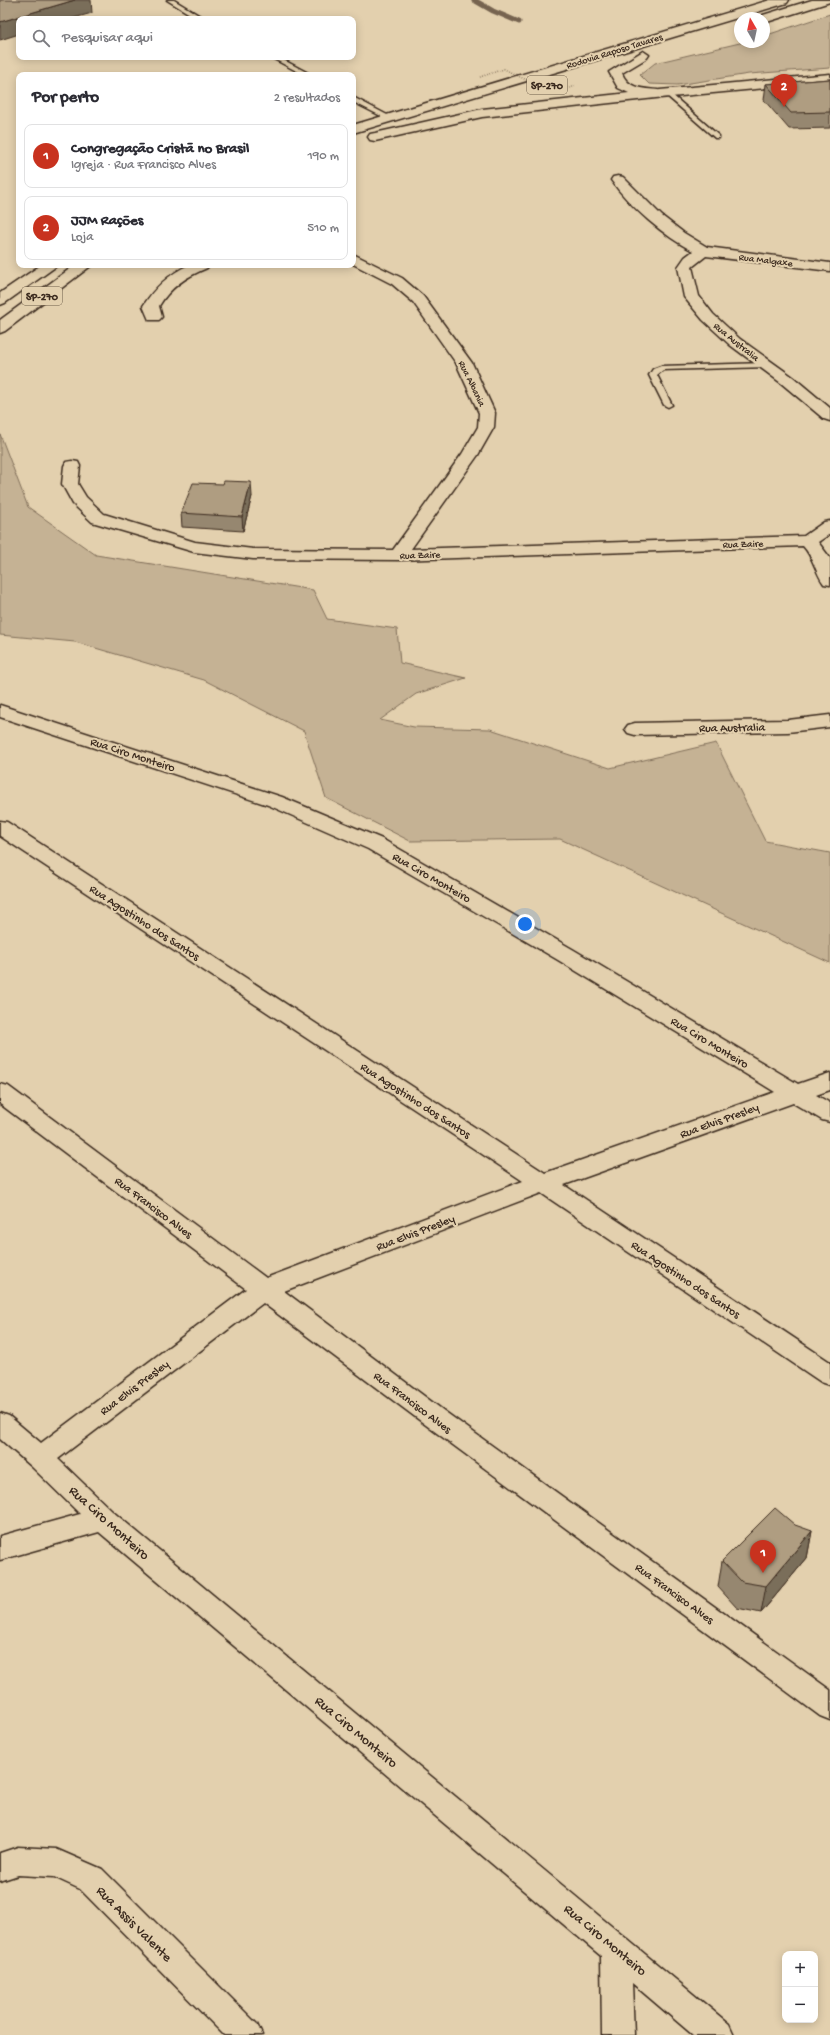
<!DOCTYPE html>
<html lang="pt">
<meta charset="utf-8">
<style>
:root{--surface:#fff;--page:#f7f7f7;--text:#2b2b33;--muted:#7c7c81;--line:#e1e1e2;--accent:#c8321e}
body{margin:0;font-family:"Gochi Hand",sans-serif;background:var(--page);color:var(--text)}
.controls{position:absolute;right:12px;bottom:12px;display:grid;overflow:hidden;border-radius:8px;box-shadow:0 2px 10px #0003}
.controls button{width:36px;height:36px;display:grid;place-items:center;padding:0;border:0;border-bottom:1px solid var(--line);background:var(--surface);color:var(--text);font:20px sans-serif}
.compass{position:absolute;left:734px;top:12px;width:36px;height:36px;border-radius:50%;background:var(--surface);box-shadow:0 2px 10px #0003;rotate:351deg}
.you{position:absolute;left:525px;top:924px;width:14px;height:14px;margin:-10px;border:3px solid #fff;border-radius:50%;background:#1a73e8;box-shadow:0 0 0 6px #1a73e833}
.badge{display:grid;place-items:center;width:26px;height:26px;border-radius:50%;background:var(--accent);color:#fff;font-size:13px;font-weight:700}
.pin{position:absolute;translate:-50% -33px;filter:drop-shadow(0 1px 2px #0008)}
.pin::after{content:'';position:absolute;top:21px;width:14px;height:12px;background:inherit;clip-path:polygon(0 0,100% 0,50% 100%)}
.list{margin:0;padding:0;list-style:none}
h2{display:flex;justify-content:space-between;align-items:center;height:52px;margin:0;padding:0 16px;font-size:17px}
h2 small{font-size:13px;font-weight:400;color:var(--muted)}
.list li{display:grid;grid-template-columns:26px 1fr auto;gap:12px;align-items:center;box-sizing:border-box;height:64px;margin:0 8px 8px;padding:0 8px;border:1px solid var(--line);border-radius:8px}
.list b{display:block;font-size:15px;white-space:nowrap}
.list p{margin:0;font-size:13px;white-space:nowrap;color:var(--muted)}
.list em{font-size:13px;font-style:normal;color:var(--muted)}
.icon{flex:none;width:22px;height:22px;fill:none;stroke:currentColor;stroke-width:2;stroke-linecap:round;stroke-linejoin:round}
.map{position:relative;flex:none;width:830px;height:2035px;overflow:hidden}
.search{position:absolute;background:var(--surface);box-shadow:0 2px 10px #0003;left:16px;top:16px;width:340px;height:44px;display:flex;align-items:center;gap:10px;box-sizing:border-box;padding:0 14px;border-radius:8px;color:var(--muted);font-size:15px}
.panel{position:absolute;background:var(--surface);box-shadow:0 2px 10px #0003;left:16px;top:72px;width:340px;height:196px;border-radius:8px}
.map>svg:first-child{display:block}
.green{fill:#c5b294;stroke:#806e59}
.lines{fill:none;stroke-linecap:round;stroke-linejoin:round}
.stream{stroke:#766450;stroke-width:5}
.lane-casing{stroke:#3b2a1e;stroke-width:3}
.street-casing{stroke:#3b2a1e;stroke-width:3}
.secondary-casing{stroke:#3b2a1e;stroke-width:3}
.highway-casing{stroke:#3b2a1e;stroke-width:3}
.lane{fill:#e3d0ae;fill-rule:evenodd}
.street{fill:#e3d0ae;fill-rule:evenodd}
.secondary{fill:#e3d0ae;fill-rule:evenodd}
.highway{fill:#e3d0ae;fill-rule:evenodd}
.path-bridge{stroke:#3b2a1e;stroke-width:1.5;stroke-dasharray:0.5 2;stroke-linecap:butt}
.wall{fill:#96876f;stroke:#3b2a1e}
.shaded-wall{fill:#7a6e5a;stroke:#3b2a1e}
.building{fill:#af9d81;stroke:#3b2a1e}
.labels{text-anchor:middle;stroke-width:4;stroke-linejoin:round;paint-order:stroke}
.far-street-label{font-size:10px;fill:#3b2a1e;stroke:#e3d0ae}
.shield{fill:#e3d0ae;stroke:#6d5c49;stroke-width:1}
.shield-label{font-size:11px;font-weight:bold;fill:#3b2a1e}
.street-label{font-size:12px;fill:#3b2a1e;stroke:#e3d0ae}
.near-street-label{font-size:14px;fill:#3b2a1e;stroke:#e3d0ae}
</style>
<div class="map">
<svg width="830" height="2035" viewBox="0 0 830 2035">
<rect width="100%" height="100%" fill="#e3d0ae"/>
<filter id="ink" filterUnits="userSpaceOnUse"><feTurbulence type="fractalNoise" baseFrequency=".025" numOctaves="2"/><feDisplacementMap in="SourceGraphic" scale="8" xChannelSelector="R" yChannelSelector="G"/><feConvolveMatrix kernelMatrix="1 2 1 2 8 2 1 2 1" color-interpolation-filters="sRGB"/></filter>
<g filter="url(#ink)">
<!-- green -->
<g class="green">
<path d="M830,14V68L749,74L677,85L649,84L640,75L655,63L744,42H764V36Z"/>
<path d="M0,434L28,507L96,555L313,590L327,619L397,629L400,663L466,678L416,694L380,720L414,727L490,729L610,768L716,743L765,841L830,853V963L560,839L410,841L326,798L304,731L204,680L75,642L0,635Z"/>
</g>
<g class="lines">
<!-- stream -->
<path class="stream" d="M474,0L493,11L519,22"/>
<defs>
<g id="lane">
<path d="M167,0H174L205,19H198Z"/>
<path d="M270,57H278L312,75H304Z"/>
<path d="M666,93H670L719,136V138H715L666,95Z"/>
<path d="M353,97L391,117L392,118L387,119L353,102Z"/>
<path d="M767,363H770V367L663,370L657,375L672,405L668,407L664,405L649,375L653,369L661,366Z"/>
</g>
<g id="street">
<path d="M618,176L623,177L662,216L684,233L707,247L830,263V271L706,256L692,267L699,296L713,314L740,339L793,377L830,408V421L824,419L781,383L730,345L703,320L684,297L678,267L685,257L693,251C664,236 630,207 611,180L613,177Z"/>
<path d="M353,254L402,278L423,296L472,363L495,413L494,427L478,455L411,549L804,536L824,522L830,521V534L818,542L830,558V585L824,584C815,572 814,558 803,546L398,560L253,559L194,552L92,522L73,504L62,484L64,466L66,462L72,461L78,462L80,466L78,484L86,497L104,514L195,542L253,549L393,550L462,454L478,427L479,413L456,363L413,302L392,284L353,264Z"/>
<path d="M189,265H209L207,268C187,276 170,287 159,306L162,317L159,320H149L143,306C155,287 169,274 189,265Z"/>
<path d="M0,705L282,797L382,839L574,950L798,1084L830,1073V1090L816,1095L830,1103V1122L822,1120L793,1103L564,1185L830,1362V1385L821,1382L541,1193L284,1291L444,1411L830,1690V1720L820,1716L426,1425L263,1303L58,1459L112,1511L729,2024L734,2035H693L632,1983L634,2035H602L601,1956L99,1532L0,1560V1536L80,1514L31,1466L0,1439V1413L9,1416L41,1443L246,1289L0,1104V1084L8,1086L266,1278L523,1181L0,836V821L7,822L545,1173L775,1092L558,960L368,849L268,805L0,717Z"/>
<path d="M830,715V727L788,732L635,735L628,733L625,729L628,725L635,723L788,720Z"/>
<path d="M18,1847L56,1849L102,1869L257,2024L262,2035H224L80,1889L54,1877L18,1875L0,1881V1853Z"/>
</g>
<path id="secondary" d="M830,74V82L660,98L653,94L660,90Z"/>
<g id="highway">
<path d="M770,0H789L787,3L353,133V125Z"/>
<path d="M812,0H830V2L767,22L764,21V18H761L763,15Z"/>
<path d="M643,51L649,55L647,58L622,73C629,92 650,88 665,91L667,94L665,97L482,117L375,141L370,140L368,137L370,134L375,133L482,109L629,93L618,88L609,72Z"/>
<path d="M41,265H58L5,303L0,305V293Z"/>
<path d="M75,265H92L5,331L0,333V320Z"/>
</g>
</defs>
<!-- lane casing -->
<use href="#lane" class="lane-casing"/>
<!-- street casing -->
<use href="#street" class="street-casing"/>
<!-- secondary casing -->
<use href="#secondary" class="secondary-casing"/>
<!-- highway casing -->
<use href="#highway" class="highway-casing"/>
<!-- lane -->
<use href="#lane" class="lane"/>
<!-- street -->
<use href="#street" class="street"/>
<!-- secondary -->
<use href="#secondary" class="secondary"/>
<!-- highway -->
<use href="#highway" class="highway"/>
<!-- path-bridge -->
<path class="path-bridge" d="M480,77L504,69L553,93L576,86"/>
</g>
<!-- wall -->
<g class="wall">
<path d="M830,79V128L789,129L764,100L766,84Z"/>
<path d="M252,496L243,531L182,527L181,513Z"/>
<path d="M812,1531L807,1558L761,1613L737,1608L718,1587L722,1561Z"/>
</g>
<!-- shaded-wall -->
<g class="shaded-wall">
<path d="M75,0H91L92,13L70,19H19V34L0,40V22Z"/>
<path d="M251,482L252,496L243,531L242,517Z"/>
<path d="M812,1531L807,1558L761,1613L766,1586Z"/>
</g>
<!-- building -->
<g class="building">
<path d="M0,0H75L0,22Z"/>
<path d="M830,79V112L791,113L766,84Z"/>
<path d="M224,481L251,482L242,517L181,513L193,483L223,484Z"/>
<path d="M775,1508L795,1525L812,1531L766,1586L742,1582L722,1561Z"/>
</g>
</g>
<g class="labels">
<!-- far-street labels -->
<g class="far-street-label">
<text transform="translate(614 50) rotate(-17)" y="4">Rodovia Raposo Tavares</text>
<text transform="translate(766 259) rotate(7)" y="4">Rua Malgaxe</text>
<text transform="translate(737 341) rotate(39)" y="4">Rua Australia</text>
<text transform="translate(473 383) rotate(64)" y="4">Rua Albania</text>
<text transform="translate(743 543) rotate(-2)" y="4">Rua Zaire</text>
<text transform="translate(420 554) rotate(-2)" y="4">Rua Zaire</text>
</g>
<!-- shield labels -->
<g class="shield">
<rect x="527" y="76" width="40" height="18" rx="3"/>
<rect x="22" y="287" width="40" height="18" rx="3"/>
</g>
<g class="shield-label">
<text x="547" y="89">SP-270</text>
<text x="42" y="300">SP-270</text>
</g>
<!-- street labels -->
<g class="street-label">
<text transform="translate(732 727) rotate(-1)" y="4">Rua Australia</text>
<text transform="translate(133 754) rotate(18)" y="4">Rua Ciro Monteiro</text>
<text transform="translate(432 877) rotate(30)" y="4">Rua Ciro Monteiro</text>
<text transform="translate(145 922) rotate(33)" y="4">Rua Agostinho dos Santos</text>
<text transform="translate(710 1042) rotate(31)" y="4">Rua Ciro Monteiro</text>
<text transform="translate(416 1100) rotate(33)" y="4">Rua Agostinho dos Santos</text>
<text transform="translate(719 1120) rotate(-20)" y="4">Rua Elvis Presley</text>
<text transform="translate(154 1207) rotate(37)" y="4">Rua Francisco Alves</text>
<text transform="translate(415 1232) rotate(-21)" y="4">Rua Elvis Presley</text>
<text transform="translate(686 1279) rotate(34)" y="4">Rua Agostinho dos Santos</text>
<text transform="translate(134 1387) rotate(-37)" y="4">Rua Elvis Presley</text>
<text transform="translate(413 1402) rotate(37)" y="4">Rua Francisco Alves</text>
<text transform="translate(675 1593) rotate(36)" y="4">Rua Francisco Alves</text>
</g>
<!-- near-street labels -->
<g class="near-street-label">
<text transform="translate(110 1522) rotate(42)" y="5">Rua Ciro Monteiro</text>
<text transform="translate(357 1731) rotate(40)" y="5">Rua Ciro Monteiro</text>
<text transform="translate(135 1923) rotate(45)" y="5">Rua Assis Valente</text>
<text transform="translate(606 1939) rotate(40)" y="5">Rua Ciro Monteiro</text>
</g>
</g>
</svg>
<div class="controls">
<button>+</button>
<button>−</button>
</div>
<svg class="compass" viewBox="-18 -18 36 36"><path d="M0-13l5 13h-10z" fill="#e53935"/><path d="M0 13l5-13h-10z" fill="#7c7c81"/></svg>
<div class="you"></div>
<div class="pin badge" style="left:763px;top:1573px">1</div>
<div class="pin badge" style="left:784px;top:107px">2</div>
<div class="search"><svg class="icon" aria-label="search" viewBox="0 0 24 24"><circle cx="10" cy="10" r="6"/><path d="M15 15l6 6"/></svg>Pesquisar aqui</div>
<section class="panel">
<h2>Por perto<small>2 resultados</small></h2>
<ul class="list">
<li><span class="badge">1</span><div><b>Congregação Cristã no Brasil</b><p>Igreja · Rua Francisco Alves</p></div><em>190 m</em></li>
<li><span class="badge">2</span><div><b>JJM Rações</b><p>Loja</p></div><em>510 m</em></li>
</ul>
</section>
</div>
